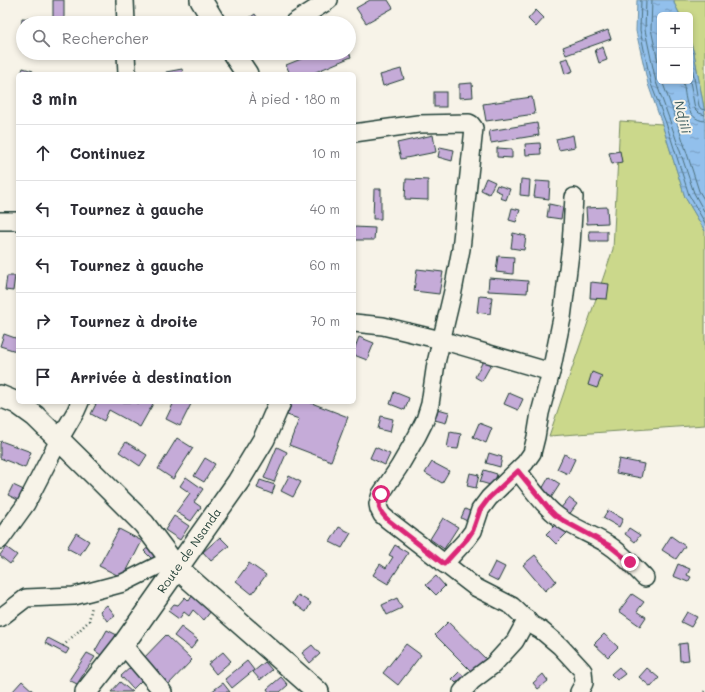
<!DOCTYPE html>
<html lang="fr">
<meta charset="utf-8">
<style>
:root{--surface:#fff;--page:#f7f7f7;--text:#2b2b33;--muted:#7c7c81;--line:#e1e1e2}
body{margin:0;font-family:Mali,sans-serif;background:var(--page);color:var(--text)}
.controls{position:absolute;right:12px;top:12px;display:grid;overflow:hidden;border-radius:6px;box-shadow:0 2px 6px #0003}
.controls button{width:36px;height:36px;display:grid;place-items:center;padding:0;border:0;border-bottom:1px solid var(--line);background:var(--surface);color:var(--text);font:20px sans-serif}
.stop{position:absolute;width:12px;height:12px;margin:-9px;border:3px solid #db2777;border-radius:50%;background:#fff}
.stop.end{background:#db2777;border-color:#fff;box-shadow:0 1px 4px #0008}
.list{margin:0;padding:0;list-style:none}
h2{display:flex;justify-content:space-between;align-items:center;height:52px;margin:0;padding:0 16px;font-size:17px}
h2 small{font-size:13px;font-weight:400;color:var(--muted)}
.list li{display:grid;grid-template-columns:26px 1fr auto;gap:12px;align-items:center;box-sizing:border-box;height:56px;padding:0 16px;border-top:1px solid var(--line)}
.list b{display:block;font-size:15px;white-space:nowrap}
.list em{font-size:13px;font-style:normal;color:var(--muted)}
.icon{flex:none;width:22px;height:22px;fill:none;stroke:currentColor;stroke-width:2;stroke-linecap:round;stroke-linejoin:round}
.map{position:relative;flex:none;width:705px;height:692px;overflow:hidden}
.search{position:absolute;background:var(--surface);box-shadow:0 2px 6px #0003;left:16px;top:16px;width:340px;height:44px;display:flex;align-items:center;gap:10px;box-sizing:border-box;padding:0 14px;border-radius:22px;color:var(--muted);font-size:15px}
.panel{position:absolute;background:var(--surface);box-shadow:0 2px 6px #0003;left:16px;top:72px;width:340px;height:332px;border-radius:6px}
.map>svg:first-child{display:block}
.green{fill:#cbd88b;stroke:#758a60}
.water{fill:url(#water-ripples);stroke:#648ca2}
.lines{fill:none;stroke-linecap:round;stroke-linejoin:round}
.shore{stroke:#4d717e;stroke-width:1}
.building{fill:#c5abd8;stroke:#1f3d34}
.minor-casing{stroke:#1f3d34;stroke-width:20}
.tertiary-casing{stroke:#1f3d34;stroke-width:24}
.path{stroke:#1f3d34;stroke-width:2.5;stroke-dasharray:1 3;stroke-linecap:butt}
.minor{stroke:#f7f3e8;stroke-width:17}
.tertiary{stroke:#f7f3e8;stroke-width:21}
.route{stroke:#db2777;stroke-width:5}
.labels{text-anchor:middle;stroke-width:4;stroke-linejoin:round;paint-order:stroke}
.street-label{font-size:12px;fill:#1f3d34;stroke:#f7f3e8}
.water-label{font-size:13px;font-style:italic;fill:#365759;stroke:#f7f3e8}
</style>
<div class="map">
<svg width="705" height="692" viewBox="0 0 705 692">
<defs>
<pattern id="water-ripples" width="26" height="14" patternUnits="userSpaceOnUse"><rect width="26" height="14" fill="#92c0ec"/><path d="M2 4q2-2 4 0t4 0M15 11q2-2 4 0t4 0" fill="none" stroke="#779dc0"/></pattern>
</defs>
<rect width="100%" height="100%" fill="#f7f3e8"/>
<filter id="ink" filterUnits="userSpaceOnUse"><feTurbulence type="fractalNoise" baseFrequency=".025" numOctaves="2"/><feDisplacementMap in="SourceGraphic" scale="8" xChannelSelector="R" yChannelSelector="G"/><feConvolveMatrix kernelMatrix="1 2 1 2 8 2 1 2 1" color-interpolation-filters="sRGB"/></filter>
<g filter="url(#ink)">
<!-- green -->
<g class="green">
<path d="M674,0H705V114L694,53L690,41V15H680L674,3Z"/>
<path d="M620,121L662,124L685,197L705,231V425L549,436L613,249Z"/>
</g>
<!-- water -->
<path class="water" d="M637,0H674V3L680,15H660V81H690V41L694,53L705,114V231L685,197L662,124L648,84L636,31Z"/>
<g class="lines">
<!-- shore -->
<g class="shore">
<path d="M641,0L640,30L651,84L666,123L689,195L705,223"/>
<path d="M646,0L645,30L656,82L670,121L694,193L705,213"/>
<path d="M652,0L651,29L660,71"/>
<path d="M690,55L699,106L701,109L705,110"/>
<path d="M662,81L676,119L699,191L705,201"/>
<path d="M683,81C686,96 685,120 705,121"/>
<path d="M690,81L695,109L699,113L705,115"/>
</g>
</g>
<!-- building -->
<g class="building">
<rect x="53" y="0" width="11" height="19"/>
<path d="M370,0H388L393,8L366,23L356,8Z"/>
<path d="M536,10L544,18L536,27L528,19Z"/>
<path d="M255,14L261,23H247L245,21Z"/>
<path d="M22,18L36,19L35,23H23V33H21Z"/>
<path d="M608,30L611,39L566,55L563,47Z"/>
<path d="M603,47L607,60L599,63L595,50Z"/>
<path d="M349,52L351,57L311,74H290L286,65L316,53H349Z"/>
<path d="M568,58L573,71L565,74L561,60Z"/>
<path d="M23,68L33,71L32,74H21Z"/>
<path d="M182,69L183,74H166V72Z"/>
<path d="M401,69L404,79L383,86L380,75Z"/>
<path d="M472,83L473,97L459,98V84Z"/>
<rect x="434" y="92" width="12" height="15"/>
<path d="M532,97L535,114L486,121L483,104Z"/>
<path d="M537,123L539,135L491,143L489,131Z"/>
<path d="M433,135L436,152L401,159L397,143Z"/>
<path d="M573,135L575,147L559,150L556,139Z"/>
<path d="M540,143L541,154L526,155L525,144Z"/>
<path d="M440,147L454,150L452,161L438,157Z"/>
<path d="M497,148L512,149V158L497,157Z"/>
<path d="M620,151L622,162L612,164L609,153Z"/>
<path d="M486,178L495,182L489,194L481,190Z"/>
<path d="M406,179L428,180V200L405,199Z"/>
<path d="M521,179L530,180L529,196L520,195Z"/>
<path d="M536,181L550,182L549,199L534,197Z"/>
<path d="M497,185L510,189L506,200L500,198L502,193L495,190Z"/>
<path d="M374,189H381V219H373Z"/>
<path d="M549,204L563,207L561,219L547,217Z"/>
<path d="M607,207L608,223L587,224L586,208Z"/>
<path d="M512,208L520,210L516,222L509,220Z"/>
<path d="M354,227L375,228L374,240H354Z"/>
<path d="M589,231H607V241H590Z"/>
<path d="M513,233L526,236L524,250L511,248Z"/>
<path d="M498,256L514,257L513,274L496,272Z"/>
<path d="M417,269L443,272L439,294L414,291Z"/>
<path d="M7,276H15L13,291L5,290Z"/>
<path d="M489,278L528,281L527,293L488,291Z"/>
<path d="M591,282L609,284L607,299L590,298Z"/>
<path d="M479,296L492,297L490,314L477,312Z"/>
<path d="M4,334L18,339V345L16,351L0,346Z"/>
<path d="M359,337L374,343L367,360L354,355V350Z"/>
<path d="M484,359L492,363L482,381L475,377Z"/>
<path d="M592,372L602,376L597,388L588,385Z"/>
<path d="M394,392L409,398L405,410L390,404Z"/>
<path d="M509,393L523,399L518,410L504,404Z"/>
<path d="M91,402H136L139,404L140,402H154L140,427L109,410L104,421L91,414L96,404Z"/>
<path d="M174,402H192L180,426L166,419Z"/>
<path d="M292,402H309L348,417L331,461L289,445L299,419L287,415Z"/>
<path d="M438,409L449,412L446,423L435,420Z"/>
<path d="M381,416L393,419L390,432L378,429Z"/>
<path d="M479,423L492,428L486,443L473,437Z"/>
<path d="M450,432L461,434L458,449L447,448Z"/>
<path d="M177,438L193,448L173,479L158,469Z"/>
<path d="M1,441L31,452L25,468L0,458V444Z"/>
<path d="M126,442L147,455L140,466L119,452Z"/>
<path d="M277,447L287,452L274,482L264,478Z"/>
<path d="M375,447L390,454L385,465L370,458Z"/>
<path d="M489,453L502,457L500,467L486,463Z"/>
<path d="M564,454L575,459L568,474L557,469Z"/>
<path d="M205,458L215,464L204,482L194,476Z"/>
<path d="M619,459L644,464L641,478L616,473Z"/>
<path d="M432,462L449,471L442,483L425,473Z"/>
<path d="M484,470L497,474L494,486L480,482Z"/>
<path d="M470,473L479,475L476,488L467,486Z"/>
<path d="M289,476L301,482L293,497L281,491Z"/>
<path d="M186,477L203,489L194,502L201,507L191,521L176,512L190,493L180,486Z"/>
<path d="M549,477L560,484L551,498L541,491Z"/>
<path d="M260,480L275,485L272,494L257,488Z"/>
<path d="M13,485L26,491L22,502L8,495Z"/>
<path d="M569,498L577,504L568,516L560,509Z"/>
<path d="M465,509L476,514L471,523L461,518Z"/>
<path d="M608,510L623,519L619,527L603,518Z"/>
<path d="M174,516L189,526L180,540L165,530Z"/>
<path d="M443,518L458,527L444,549L430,539Z"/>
<path d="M558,522L568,532L556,544L546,534Z"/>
<path d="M339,527L351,533L342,548L330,542Z"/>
<path d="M629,528L640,535L635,542L625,534Z"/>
<path d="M119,529L142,541L123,578L99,566Z"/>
<path d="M76,533L89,541L80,555L67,548Z"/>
<path d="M671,536L685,546L676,559L662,550Z"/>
<path d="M220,537L229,546L211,561L203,552Z"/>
<path d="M152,544L160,551L152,559L144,551Z"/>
<path d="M395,545L408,553L388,584L373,575L380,564L386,568L393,557L389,555Z"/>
<path d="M6,547L17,555L10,564L0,556V555Z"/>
<path d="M535,555L556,581L545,591L523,565Z"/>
<path d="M495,562L505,567L498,581L488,576Z"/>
<path d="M249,563L266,575L252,594L236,581Z"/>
<path d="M678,564L690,569L687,575L691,577L688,582L673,576Z"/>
<path d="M436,576L445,586L436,595L426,585Z"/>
<path d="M632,594L644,602L637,611L646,617L640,626L619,611Z"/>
<path d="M298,595L311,603L306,612L293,603Z"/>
<path d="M192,596L211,611L204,620L193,610L189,616L184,612L179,619L168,611L174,604L178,605L185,597L189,601Z"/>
<path d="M397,598L402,608L387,615L382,605Z"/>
<path d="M107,605L115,615L107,621L100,611Z"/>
<path d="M687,612L697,617L691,627L681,622Z"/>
<path d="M448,622L487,660L473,673L435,635Z"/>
<path d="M181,627L198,640L191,649L174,636Z"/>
<path d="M107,630L117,635L104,657L95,651Z"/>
<path d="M604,634L618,647L608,657L594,644Z"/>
<path d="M166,635L192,660L167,686L141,661Z"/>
<path d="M48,638L69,649L66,654L45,643Z"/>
<path d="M687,643L689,660L680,661L679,644Z"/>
<path d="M406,644L421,655L398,685L383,673Z"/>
<path d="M312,645L320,654L310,663L302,653Z"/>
<path d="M223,652L231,661L216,674L208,664Z"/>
<path d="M87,653L95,657L77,684L69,680Z"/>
<path d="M247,661L254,670L232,688L225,679Z"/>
<path d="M265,662L272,670L260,680L253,672Z"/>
<path d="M131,667L142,680L133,689L121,676Z"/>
<path d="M619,667L625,674L617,680L611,674Z"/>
<path d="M647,668L659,678L651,687L639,677Z"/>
<path d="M459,672L464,676L456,683L452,679Z"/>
<path d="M543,674L548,681L538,689L533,683Z"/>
<path d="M281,677L288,685L280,692H269L267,689Z"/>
<path d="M22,681L34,692H12Z"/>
<path d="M120,682L132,692H111Z"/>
<path d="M223,683L230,692H211Z"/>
</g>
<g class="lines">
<defs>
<g id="minor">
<path d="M125,0L126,23"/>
<path d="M293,23L329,0"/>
<path d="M126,53L127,74"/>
<path d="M354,133L418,124L469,123L471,124L474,128L461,249L453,291L436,363L430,404L425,420L417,436L399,467L381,494L378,504L379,509L382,515L388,520L475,587L512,606L532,625L541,630L560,646L583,671L584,683L579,692"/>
<path d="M0,221H18"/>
<path d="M354,323L383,326L441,340L551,372"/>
<path d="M518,471C529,485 542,504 556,515C572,528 592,534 609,545C623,554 634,567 645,578"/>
<path d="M0,540L26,504L59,440L76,411L80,402"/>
<path d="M444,564L467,539L473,531L480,510L489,498L525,463L532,453L536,437L540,413L551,372L562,318L571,245L574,197"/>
<path d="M0,618L26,598L74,596L123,583L161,564L169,557"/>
<path d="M123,645L163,692"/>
<path d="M462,692L472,681L493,665L515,641L527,619"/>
</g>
<g id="tertiary">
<path d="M201,0L215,23"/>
<path d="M233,53L247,74"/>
<path d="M0,396L17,403L35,416L100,480L144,524L177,568L318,692"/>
<path id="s1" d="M86,692L123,645L238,482L264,439L280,402"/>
</g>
</defs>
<!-- minor casing -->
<use href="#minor" class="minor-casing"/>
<!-- tertiary casing -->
<use href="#tertiary" class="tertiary-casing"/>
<!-- path -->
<g class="path">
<path d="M63,646L89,621L92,606"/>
<path d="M704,692L705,691"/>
</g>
<!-- minor -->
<use href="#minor" class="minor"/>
<!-- tertiary -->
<use href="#tertiary" class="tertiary"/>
</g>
</g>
<g class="lines" filter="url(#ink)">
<!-- route -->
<path class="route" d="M381,494C378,508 378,510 388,520L444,564L467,539L473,530L480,510L489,498L518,471L548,508L555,515L564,521L610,546L630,562"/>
</g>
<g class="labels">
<!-- street labels -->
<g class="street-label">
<text dy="4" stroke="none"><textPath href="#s1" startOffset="175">Route de Nsanda</textPath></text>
</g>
<!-- water labels -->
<g class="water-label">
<text transform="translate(683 117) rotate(77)" y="5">Ndjili</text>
</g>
</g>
</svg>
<div class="controls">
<button>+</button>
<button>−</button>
</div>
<div class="stop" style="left:381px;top:494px"></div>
<div class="stop end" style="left:630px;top:562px"></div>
<div class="search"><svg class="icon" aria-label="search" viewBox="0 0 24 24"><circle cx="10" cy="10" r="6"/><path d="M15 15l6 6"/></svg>Rechercher</div>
<section class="panel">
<h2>3 min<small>À pied · 180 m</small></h2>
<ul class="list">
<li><svg class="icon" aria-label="ahead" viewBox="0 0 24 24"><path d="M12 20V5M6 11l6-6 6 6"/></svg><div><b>Continuez</b></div><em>10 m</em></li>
<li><svg class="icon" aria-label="left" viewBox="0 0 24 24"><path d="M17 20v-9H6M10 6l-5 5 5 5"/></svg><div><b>Tournez à gauche</b></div><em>40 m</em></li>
<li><svg class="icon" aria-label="left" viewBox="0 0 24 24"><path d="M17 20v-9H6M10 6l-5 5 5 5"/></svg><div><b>Tournez à gauche</b></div><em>60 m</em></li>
<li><svg class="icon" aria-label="right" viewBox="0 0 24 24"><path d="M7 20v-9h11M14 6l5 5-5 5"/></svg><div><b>Tournez à droite</b></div><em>70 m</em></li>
<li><svg class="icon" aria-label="arrive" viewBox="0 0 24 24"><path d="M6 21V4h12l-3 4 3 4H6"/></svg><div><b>Arrivée à destination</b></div></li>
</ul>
</section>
</div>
